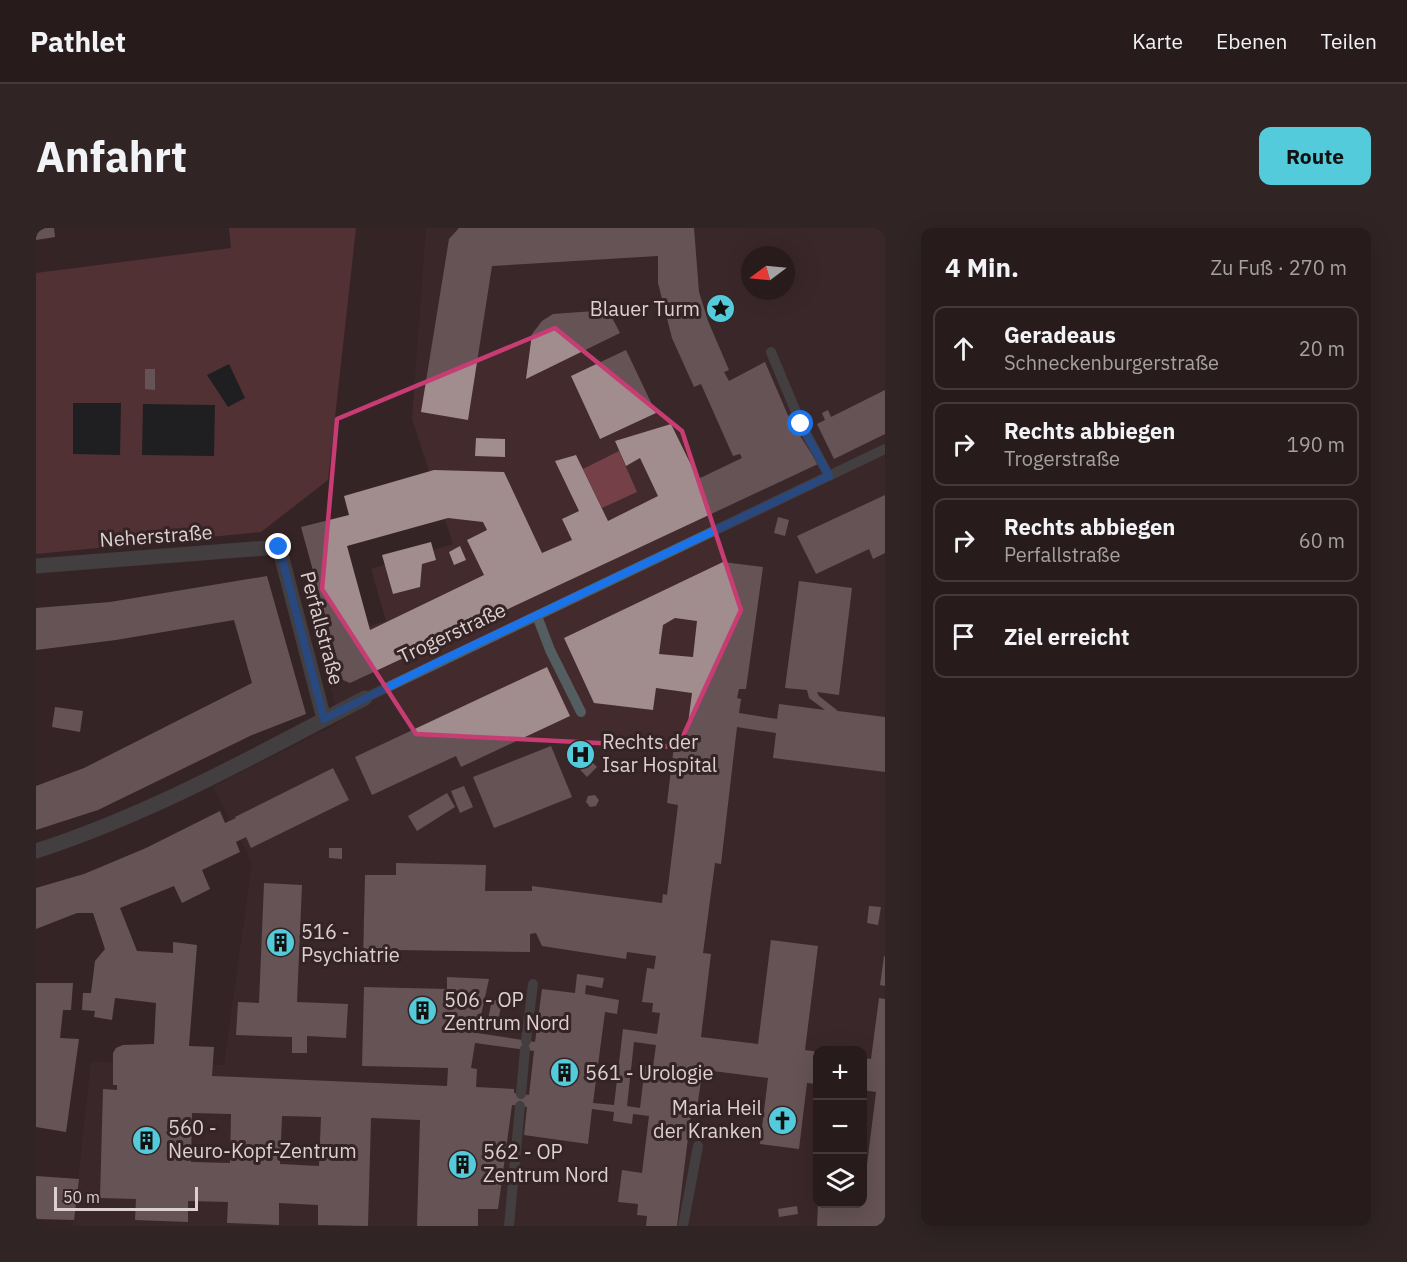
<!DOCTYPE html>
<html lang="de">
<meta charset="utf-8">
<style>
:root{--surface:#281b1c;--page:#302425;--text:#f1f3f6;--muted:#a5a1a3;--line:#44393b;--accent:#53cbda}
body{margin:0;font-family:"IBM Plex Sans",sans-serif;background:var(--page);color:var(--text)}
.controls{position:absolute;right:18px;bottom:18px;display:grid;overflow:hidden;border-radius:12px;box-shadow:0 6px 24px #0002}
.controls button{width:54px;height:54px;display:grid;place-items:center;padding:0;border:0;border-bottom:2px solid var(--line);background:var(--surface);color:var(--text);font:30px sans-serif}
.compass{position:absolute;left:705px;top:18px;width:54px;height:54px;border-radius:50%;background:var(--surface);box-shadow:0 6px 24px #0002;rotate:254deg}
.scale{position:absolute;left:18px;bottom:15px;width:144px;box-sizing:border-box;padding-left:6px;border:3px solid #dcd0d1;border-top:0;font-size:16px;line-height:21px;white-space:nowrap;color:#dcd0d1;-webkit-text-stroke:4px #352426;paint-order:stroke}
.stop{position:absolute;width:18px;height:18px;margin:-14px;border:4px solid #1a73e8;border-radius:50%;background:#fff}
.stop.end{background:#1a73e8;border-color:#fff;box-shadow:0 2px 6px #0008}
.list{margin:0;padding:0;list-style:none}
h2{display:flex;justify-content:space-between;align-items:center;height:78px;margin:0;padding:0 24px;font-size:26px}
h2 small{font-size:20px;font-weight:400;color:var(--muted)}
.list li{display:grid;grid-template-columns:39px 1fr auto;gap:18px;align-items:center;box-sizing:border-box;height:84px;margin:0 12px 12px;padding:0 12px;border:2px solid var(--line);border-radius:12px}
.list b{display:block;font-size:22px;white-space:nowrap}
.list p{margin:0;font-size:20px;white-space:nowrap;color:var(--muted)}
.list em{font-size:20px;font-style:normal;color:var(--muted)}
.icon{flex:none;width:33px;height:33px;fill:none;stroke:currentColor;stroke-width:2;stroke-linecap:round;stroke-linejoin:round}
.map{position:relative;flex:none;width:849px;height:998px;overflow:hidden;border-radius:12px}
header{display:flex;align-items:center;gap:36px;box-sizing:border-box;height:84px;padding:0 30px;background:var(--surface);border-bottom:2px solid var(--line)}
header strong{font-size:28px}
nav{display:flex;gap:33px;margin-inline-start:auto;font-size:21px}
.intro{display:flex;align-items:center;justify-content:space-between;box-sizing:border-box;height:144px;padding:0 36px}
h1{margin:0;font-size:42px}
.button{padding:15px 27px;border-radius:12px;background:var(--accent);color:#111;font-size:21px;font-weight:700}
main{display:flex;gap:36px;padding:0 36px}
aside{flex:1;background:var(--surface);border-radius:12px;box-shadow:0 6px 24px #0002}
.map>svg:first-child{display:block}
.built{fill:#422a2d;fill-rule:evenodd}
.green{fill:#754047}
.water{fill:#06171a}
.building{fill:#a18c8e;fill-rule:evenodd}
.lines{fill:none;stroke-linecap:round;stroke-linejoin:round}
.service{stroke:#545d5f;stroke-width:10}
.minor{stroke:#545d5f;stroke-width:15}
.route{stroke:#1a73e8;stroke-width:8}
.marked{fill:none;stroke:#c73d73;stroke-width:4.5;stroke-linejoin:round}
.labels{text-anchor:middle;stroke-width:6;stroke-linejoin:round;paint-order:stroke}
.poi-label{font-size:20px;fill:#dcd0d1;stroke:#352426;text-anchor:start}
.street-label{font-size:20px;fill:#dcd0d1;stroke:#352426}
</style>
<header>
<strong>Pathlet</strong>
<nav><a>Karte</a><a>Ebenen</a><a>Teilen</a></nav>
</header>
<div class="intro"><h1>Anfahrt</h1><a class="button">Route</a></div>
<main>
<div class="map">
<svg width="849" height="998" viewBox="0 0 849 998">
<rect width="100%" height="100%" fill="#352426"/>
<!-- built -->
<path class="built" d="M390,0H849V998H37L55,834L188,837L216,635L177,559L304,494L282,413L350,393L335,341L417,316L376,191ZM714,27H750V63H714ZM782,822H826V976H782Z"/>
<!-- green -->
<g class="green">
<path d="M193,0H320L292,252L225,304L0,326V45L195,20Z"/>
<path d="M583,223L601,264L566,280L547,241Z"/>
</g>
<!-- water -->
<g class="water">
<path d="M193,136L209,170L192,179L171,147Z"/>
<path d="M37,175H85L84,227L37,226Z"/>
<path d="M107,176L179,177L178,228L106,227Z"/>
</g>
<!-- building -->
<g class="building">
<path d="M0,0H18L19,9L0,12Z"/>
<path d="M423,0H658L663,64L672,93L693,142L688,144L693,153L729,134L754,192L782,236L314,455L307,452L265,299L313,287L308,268L398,242L468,244L506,325L536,312L526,291L543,283L519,233L540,227L572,293L622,268L604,230L590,238L579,213L635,196L662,251L706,230L704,226L697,228L665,156L658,159L636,110L622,55V28L456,38L432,192L385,184L413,11ZM412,290L447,294L451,302L431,312L448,347L334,402L311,318Z"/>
<path d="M572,82L584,105L490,151L496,106L506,93L517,86Z"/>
<path d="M590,122L620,185L564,211L535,148Z"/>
<path d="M109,141H119V162L109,161Z"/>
<path d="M849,162V206L798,231L781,196L789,192L786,185L792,182L795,189Z"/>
<path d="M440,210L469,211V229L439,228Z"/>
<path d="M849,267V325L837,331L833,321L780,346L761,308Z"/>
<path d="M742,289L753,292L749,308L738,305Z"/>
<path d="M395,314L400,332L386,336L384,359L357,366L346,327Z"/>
<path d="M424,318L430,332L418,337L413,324Z"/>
<path d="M687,334L727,339L710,461H703L701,470L705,471L703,485L741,491L743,476L789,482L773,470L771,462L749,460L763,353L816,360L803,467L781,464L783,468L802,483L849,489V544L737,530L740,505L701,499L685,636L679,635L667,725L675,726L665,809L722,816L735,712L782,718L769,822L782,824V856L771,855L763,921L724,916L732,850L661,841L660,846H666L660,887L655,886L641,998H610L611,988L601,987L602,976L582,974L586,942L606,945L613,888L597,886L596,896L577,893L578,884L556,881L552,916L488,907L491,879L476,877L462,981H442V998H381L384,892L335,890L332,998L282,997V977L243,975V997L191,995L192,974L152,973V994L99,992L100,971L64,970L67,861L81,862V857H77V825L80,820L87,817L118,816L120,775L79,770L76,792L58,789L59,783L46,782L47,765H55L59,733L69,721L57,685H41L0,701V660L48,646L110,620L184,583L189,595L200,590L199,589L297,540L313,572L215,620L210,609L200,614L204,624L166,642L174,661L146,675L138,658L84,680L101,723L137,725V714L161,717L153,818L178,819L176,848L411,858L412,840L326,838L328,759L411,761V749L453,751L441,805L499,814L506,761L539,765L541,746L568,750L566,760L550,757L549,766L583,772L581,786L569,784L557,875L578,877L587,801L621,806L624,785L616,784L617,775L606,774L611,740L618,741L620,728L591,724L590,731L506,718L500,705L494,706V724L361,722L362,736L327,734L329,647H360V635L450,637L449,663H496V658L626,675L627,666L631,667L642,577L631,575L638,518L649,519L656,465L620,460L617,482L558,475L528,410ZM639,390L661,393L657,429L623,426L627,397ZM598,814L620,817L617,839L609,838L604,880L591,878ZM439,815L498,823L493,867L478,865V861L440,859L441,841L435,840ZM156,885L195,886L194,935L155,934ZM246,888L285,889L283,938L244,936Z"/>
<path d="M231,348L270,486L216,507L62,582L0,602V558L48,540L216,455L198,392L80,412L0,422V380L74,374Z"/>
<path d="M511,439L534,488L425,539L420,528L336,567L319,529Z"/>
<path d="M19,479L47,483L44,504L16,499Z"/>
<path d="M515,518L536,569L458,600L437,549Z"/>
<path d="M543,521L561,539L551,549L534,531Z"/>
<path d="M428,558L437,579L424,585L415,563Z"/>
<path d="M411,565L419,579L381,603L372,588Z"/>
<path d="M559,567L563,572L560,578L554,579L550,574L552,568Z"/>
<path d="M293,620H306V631L293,630Z"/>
<path d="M228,655L266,657L261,774L312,776L310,810L271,808V825H256V809L200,807L202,774L223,775Z"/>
<path d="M833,678L845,679L842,697L831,695Z"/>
<path d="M848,728H849V758L844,757Z"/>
<path d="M0,755H37L35,782H27L24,810L43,811L30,904L0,899Z"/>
<path d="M843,770L849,771V998H781L782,976H826V958L827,953H829L840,864L826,862V830L835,831Z"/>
<path d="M456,772L466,773L462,794L452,791Z"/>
<path d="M0,948L43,951L38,992L0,991Z"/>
<path d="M761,978L762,986L743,989L742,981Z"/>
</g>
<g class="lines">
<!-- service -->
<g class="service">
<path d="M735,124L765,196L793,248"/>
<path d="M501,388L514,422L545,484"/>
<path d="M329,470L849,221"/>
<path d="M490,813L497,756"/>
<path d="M485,866L489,821"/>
<path d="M473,998L484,878"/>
<path d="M647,998L662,918"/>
</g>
<!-- minor -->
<g class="minor">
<path d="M0,338L243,319L288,491"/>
<path d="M0,623C115,586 222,526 329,470"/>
</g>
</g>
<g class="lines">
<!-- route -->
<path class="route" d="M243,319L288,491L396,437L793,248L765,196"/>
</g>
<!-- marked area -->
<path d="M0 0H849V998H0ZM519,100L646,203L705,382L642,519L380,506L286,361L301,191Z" fill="#352426" fill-opacity=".55" fill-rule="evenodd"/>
<path class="marked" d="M519,100L646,203L705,382L642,519L380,506L286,361L301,191Z"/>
<!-- icons -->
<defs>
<symbol id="sight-disc" viewBox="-11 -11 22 22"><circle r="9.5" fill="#53cbda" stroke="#352426"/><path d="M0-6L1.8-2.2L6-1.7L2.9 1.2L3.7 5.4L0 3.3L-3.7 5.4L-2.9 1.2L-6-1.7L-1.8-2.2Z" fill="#111"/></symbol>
<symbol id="hospital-disc" viewBox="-11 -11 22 22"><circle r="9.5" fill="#53cbda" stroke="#352426"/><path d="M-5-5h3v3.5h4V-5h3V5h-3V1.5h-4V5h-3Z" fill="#111"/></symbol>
<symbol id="building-disc" viewBox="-11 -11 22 22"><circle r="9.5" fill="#53cbda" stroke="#352426"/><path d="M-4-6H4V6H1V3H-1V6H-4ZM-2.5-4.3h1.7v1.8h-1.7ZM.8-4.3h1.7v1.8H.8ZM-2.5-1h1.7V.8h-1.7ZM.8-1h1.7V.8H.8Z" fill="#111"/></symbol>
<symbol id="church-disc" viewBox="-11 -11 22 22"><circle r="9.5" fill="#53cbda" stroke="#352426"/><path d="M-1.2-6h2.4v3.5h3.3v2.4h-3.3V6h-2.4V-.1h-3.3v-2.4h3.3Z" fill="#111"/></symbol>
</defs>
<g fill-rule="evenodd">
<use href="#sight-disc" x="668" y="64" width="33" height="33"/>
<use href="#hospital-disc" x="528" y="510" width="33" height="33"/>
<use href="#building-disc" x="228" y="698" width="33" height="33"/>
<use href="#building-disc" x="370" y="766" width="33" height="33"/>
<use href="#building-disc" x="512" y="828" width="33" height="33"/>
<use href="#church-disc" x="730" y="876" width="33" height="33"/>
<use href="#building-disc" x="94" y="896" width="33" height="33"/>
<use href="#building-disc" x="410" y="920" width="33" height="33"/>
</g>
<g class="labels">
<!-- poi labels -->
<g class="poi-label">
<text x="664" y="88" text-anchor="end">Blauer Turm</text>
<text x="566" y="521">Rechts der<tspan x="566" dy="23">Isar Hospital</tspan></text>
<text x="265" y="711">516 -<tspan x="265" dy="23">Psychiatrie</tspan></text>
<text x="408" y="779">506 - OP<tspan x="408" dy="23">Zentrum Nord</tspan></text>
<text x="549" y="852">561 - Urologie</text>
<text x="726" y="887" text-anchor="end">Maria Heil<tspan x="726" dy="23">der Kranken</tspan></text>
<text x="132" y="907">560 -<tspan x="132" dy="23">Neuro-Kopf-Zentrum</tspan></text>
<text x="447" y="931">562 - OP<tspan x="447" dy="23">Zentrum Nord</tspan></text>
</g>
<!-- street labels -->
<g class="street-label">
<text transform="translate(120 308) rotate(-4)" y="7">Neherstraße</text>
<text transform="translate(286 400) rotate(75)" y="7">Perfallstraße</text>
<text transform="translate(416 405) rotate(-25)" y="7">Trogerstraße</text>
</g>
</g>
</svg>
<div class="controls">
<button>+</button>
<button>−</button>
<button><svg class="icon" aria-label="layers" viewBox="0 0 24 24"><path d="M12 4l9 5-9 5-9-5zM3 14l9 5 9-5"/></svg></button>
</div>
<svg class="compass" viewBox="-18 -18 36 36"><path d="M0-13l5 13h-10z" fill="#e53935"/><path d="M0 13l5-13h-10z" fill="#a5a1a3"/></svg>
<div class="scale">50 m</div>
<div class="stop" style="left:765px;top:196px"></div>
<div class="stop end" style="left:243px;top:319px"></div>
</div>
<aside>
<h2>4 Min.<small>Zu Fuß · 270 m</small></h2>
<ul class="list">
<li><svg class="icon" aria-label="ahead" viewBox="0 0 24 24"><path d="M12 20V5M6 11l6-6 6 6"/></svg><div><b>Geradeaus</b><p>Schneckenburgerstraße</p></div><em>20 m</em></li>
<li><svg class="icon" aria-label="right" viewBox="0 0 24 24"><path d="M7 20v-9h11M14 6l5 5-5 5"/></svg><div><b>Rechts abbiegen</b><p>Trogerstraße</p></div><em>190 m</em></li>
<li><svg class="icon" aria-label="right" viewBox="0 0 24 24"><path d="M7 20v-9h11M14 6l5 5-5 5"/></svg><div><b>Rechts abbiegen</b><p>Perfallstraße</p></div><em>60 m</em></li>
<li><svg class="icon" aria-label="arrive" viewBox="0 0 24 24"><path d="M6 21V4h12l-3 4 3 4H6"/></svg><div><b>Ziel erreicht</b></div></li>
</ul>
</aside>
</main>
